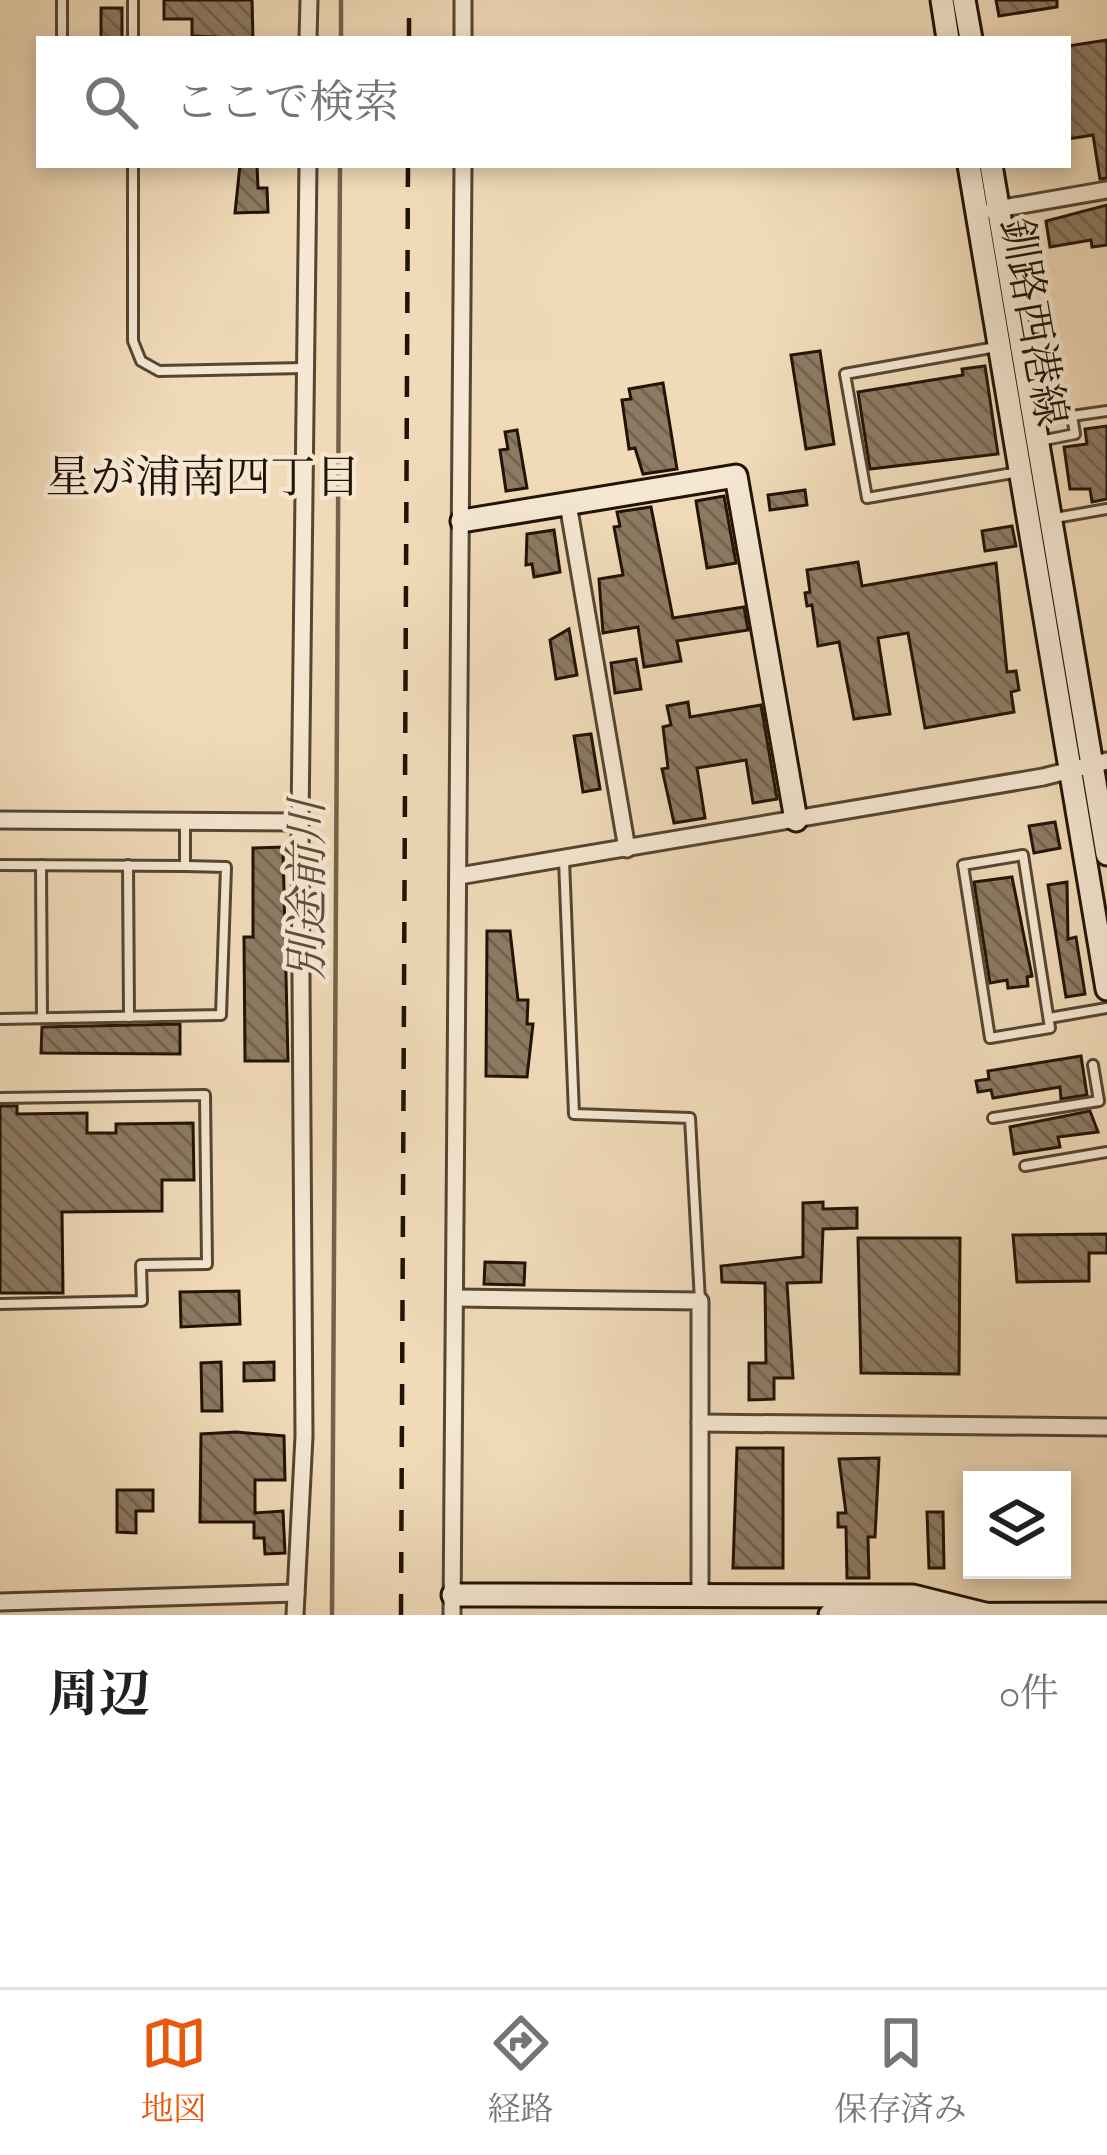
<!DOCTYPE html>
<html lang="ja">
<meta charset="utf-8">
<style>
:root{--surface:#fff;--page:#f6f6f6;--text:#202124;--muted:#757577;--line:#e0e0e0;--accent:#ea580c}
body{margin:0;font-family:"Sorts Mill Goudy","Noto Serif JP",serif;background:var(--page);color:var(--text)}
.controls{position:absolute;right:36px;bottom:36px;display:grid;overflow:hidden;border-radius:0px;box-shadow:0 6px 18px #0003}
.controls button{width:108px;height:108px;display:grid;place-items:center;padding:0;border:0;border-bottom:3px solid var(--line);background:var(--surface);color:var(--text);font:60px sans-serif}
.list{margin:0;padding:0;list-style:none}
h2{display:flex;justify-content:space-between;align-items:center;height:156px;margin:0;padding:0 48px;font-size:51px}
h2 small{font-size:39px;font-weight:400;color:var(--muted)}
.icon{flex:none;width:66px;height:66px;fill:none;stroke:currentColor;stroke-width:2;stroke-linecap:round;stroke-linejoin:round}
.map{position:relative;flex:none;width:1107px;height:1615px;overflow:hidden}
.search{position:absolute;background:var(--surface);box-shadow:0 6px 18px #0003;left:36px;right:36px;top:36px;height:132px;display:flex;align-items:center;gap:30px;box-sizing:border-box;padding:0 42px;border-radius:0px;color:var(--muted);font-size:45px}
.sheet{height:372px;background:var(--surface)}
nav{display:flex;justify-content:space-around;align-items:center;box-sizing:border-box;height:168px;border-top:3px solid var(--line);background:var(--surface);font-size:33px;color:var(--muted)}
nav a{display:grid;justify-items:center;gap:6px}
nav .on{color:var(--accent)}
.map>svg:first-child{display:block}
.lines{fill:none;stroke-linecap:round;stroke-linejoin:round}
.stream{stroke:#73624c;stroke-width:4.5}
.building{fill:url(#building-back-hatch);stroke:#211306;stroke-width:3}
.lane-casing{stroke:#554532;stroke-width:14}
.street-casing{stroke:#554532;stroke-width:21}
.secondary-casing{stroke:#211306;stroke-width:27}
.lane{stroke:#f5e7d1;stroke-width:8}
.street{stroke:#f5e7d1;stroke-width:15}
.secondary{stroke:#f5e7d1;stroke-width:21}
.rail{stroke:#211306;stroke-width:4.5;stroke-dasharray:21 21;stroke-linecap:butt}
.labels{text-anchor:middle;stroke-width:9;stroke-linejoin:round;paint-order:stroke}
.street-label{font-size:42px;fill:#211306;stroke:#f5e7d1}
.neighbourhood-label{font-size:45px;fill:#211306;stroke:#f5e7d1}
.water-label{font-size:45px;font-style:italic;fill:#5f4e3b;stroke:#f5e7d1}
</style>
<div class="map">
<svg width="1107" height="1615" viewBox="0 0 1107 1615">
<defs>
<pattern id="building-back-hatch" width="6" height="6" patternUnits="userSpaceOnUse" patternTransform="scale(3)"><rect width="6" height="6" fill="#8d7a63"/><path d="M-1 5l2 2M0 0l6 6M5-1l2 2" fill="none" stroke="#736350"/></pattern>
</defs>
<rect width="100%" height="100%" fill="#f0dab8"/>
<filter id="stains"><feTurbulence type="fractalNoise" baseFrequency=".00167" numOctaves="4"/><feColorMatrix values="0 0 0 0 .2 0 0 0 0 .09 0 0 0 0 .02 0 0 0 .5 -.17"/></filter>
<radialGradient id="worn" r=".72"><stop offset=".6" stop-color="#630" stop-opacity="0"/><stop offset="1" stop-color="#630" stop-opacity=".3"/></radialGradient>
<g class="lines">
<!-- stream -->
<g class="stream">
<path d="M341,39V0"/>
<path d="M332,1615L340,165"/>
</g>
</g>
<!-- building -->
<g class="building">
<path d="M164,0H252L253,39L192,36V19H164Z"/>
<path d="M996,0H1057V7L999,16Z"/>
<rect x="101" y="8" width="21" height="31"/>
<path d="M1107,40V178L1100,179L1093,135L1068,139V46Z"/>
<path d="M240,165H257L258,188H267L268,212L235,213Z"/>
<path d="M1107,205V245L1092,247L1091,240L1050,247L1046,221Z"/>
<path d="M820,351L834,444L806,449L791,355Z"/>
<path d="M985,366L998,454L870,469L858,392L963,375L962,369Z"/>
<path d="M663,383L677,469L643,474L635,448L629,449L622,400L631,399L629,389Z"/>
<path d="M1107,426V499L1092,502L1090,489H1070L1064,447L1087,444L1085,429Z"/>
<path d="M517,430L527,488L506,491L500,450L508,449L505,432Z"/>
<path d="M805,490L807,505L770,510L768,495Z"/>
<path d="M724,496L736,563L707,568L696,501Z"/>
<path d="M651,507L673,618L744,607L748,630L677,641L681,661L644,667L638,627L603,633L599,579L623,575L614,527L620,526L617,512Z"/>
<path d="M1012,526L1016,546L985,551L982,531Z"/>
<path d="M554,530L560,572L534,577L532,564L526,565L527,534Z"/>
<path d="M858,562L862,586L996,563L1007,672L1016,671L1019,690L1011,692L1014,712L925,728L908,633L878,638L890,714L854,719L839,642L818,646L812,605L807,606L805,593L810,592L807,570Z"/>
<path d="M569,629L577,675L556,679L550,640Z"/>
<path d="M636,659L641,689L615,693L611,663Z"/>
<path d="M688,702L690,717L761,705L777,799L753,803L746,760L697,768L705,818L674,823L662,769L668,768L663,727L671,725L667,706Z"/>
<path d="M591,734L600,789L583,792L574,736Z"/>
<path d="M1055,822L1060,848L1034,853L1029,826Z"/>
<path d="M283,847L288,1061H245L244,937H253V848Z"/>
<path d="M1012,877L1032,976L1027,977L1028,986L1008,988L1007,980L990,983L974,882Z"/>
<path d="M1067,882L1068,939L1076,937L1085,994L1066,997L1048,885Z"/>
<path d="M487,931H510L518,1000H528L527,1024H533L527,1077L486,1076Z"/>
<path d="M180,1024V1054L41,1053L42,1027Z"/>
<path d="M1081,1056L1087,1095L1061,1099L1060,1087L993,1098L991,1090L978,1092L976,1081L989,1079L988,1071Z"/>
<path d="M0,1106H17V1114L87,1113V1133H116V1124L193,1123L194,1180H162V1211L62,1212L63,1293H0Z"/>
<path d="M1090,1111L1098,1132L1058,1137L1060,1147L1014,1154L1010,1127Z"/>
<path d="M823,1202V1209L857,1208V1228L823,1229L821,1282L787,1283L793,1378H774V1399L749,1400V1363H766L765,1283L722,1282L721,1266L803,1257V1203Z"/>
<path d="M1107,1234V1253H1089V1281L1017,1282L1013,1235Z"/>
<path d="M858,1238H960L959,1374L861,1373Z"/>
<path d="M485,1262L525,1263L524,1285L484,1284Z"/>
<path d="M239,1291L240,1324L181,1327L180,1292Z"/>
<path d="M221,1362L222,1411H202L201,1363Z"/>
<path d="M274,1362V1380L244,1381V1363Z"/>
<path d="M236,1432L284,1436L285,1480H255V1513L283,1511L285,1553L265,1554L264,1538H254V1522H200L201,1434Z"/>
<path d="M737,1448H783V1568H733Z"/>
<path d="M879,1458L875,1537H868L869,1578H847L846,1527H838V1513H846L839,1459Z"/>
<path d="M117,1490H153V1511H136V1533L117,1532Z"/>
<path d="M927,1512H943L944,1568H929Z"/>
</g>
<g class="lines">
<defs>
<g id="lane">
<path d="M62,39V0"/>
<path d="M133,39V0"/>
<path d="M133,165V341L141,361L159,371L305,368"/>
<path d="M996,347L845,374L867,498L1019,472"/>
<path d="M1040,441L1075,434L1072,416L1107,411"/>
<path d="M1055,518L1107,509"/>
<path d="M1023,855L1050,1028L990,1038L963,865Z"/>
<path d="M564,860L574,1114L690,1118L700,1301"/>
<path d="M0,865L185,866V823"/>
<path d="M41,865L42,1018"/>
<path d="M128,865L129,1017"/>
<path d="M1049,1018L1107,1008"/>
<path d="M0,1019L221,1015L226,867L185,866"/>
<path d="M0,1098L205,1095L207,1264L141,1265L142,1301L0,1304"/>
<path d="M993,1118L1099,1101L1093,1065"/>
<path d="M1025,1166L1107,1152"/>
</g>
<g id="street">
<path d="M308,39L309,0"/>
<path d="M463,39V0"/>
<path d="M992,210L1107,190"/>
<path d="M568,504L627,849"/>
<path d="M0,820L300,822"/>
<path d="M459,876L1043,777L1107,761"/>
<path d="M457,1298L700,1301V1597"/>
<path d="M700,1423L1107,1427"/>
<path d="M0,1602L296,1593"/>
<path d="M295,1615L304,1436L300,822L308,165"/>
<path d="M452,1615L463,165"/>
</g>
<g id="secondary">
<path d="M942,0L948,39"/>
<path d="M964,0L971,39"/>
<path d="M969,165L1107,989"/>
<path d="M991,165L1107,854"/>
<path d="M462,521L736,476L796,820"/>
<path d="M453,1595L913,1596L985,1614"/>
<path d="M830,1615L1107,1614"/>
</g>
</defs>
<!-- lane casing -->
<use href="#lane" class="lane-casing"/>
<!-- street casing -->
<use href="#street" class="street-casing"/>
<!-- secondary casing -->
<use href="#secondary" class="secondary-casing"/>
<!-- lane -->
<use href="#lane" class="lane"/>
<!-- street -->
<use href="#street" class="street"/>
<!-- secondary -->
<use href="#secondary" class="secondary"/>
<!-- rail -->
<g class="rail">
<path d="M409,39V0"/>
<path d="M401,1615L408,165"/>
</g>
</g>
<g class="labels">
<!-- street labels -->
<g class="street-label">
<text transform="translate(1035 322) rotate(80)" y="15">釧路西港線</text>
</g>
<!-- neighbourhood labels -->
<g class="neighbourhood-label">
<text x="203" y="492">星が浦南四丁目</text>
</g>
<!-- water labels -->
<g class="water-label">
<text transform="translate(306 890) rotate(-90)" y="16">別途前川</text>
</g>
</g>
<rect width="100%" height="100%" filter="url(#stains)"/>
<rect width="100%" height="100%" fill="url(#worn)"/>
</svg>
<div class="controls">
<button><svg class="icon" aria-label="layers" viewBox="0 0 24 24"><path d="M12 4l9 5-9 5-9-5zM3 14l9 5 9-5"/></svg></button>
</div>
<div class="search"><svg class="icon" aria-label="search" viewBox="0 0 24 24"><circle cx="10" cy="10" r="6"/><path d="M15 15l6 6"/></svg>ここで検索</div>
</div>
<section class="sheet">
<h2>周辺<small>0件</small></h2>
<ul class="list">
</ul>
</section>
<nav>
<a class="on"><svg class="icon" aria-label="map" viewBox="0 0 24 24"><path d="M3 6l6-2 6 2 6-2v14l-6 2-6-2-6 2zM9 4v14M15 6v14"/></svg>地図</a>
<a><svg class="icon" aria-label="directions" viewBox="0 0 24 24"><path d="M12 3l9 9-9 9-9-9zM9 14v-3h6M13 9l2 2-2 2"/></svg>経路</a>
<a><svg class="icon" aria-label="saved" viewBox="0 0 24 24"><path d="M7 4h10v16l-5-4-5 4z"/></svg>保存済み</a>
</nav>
